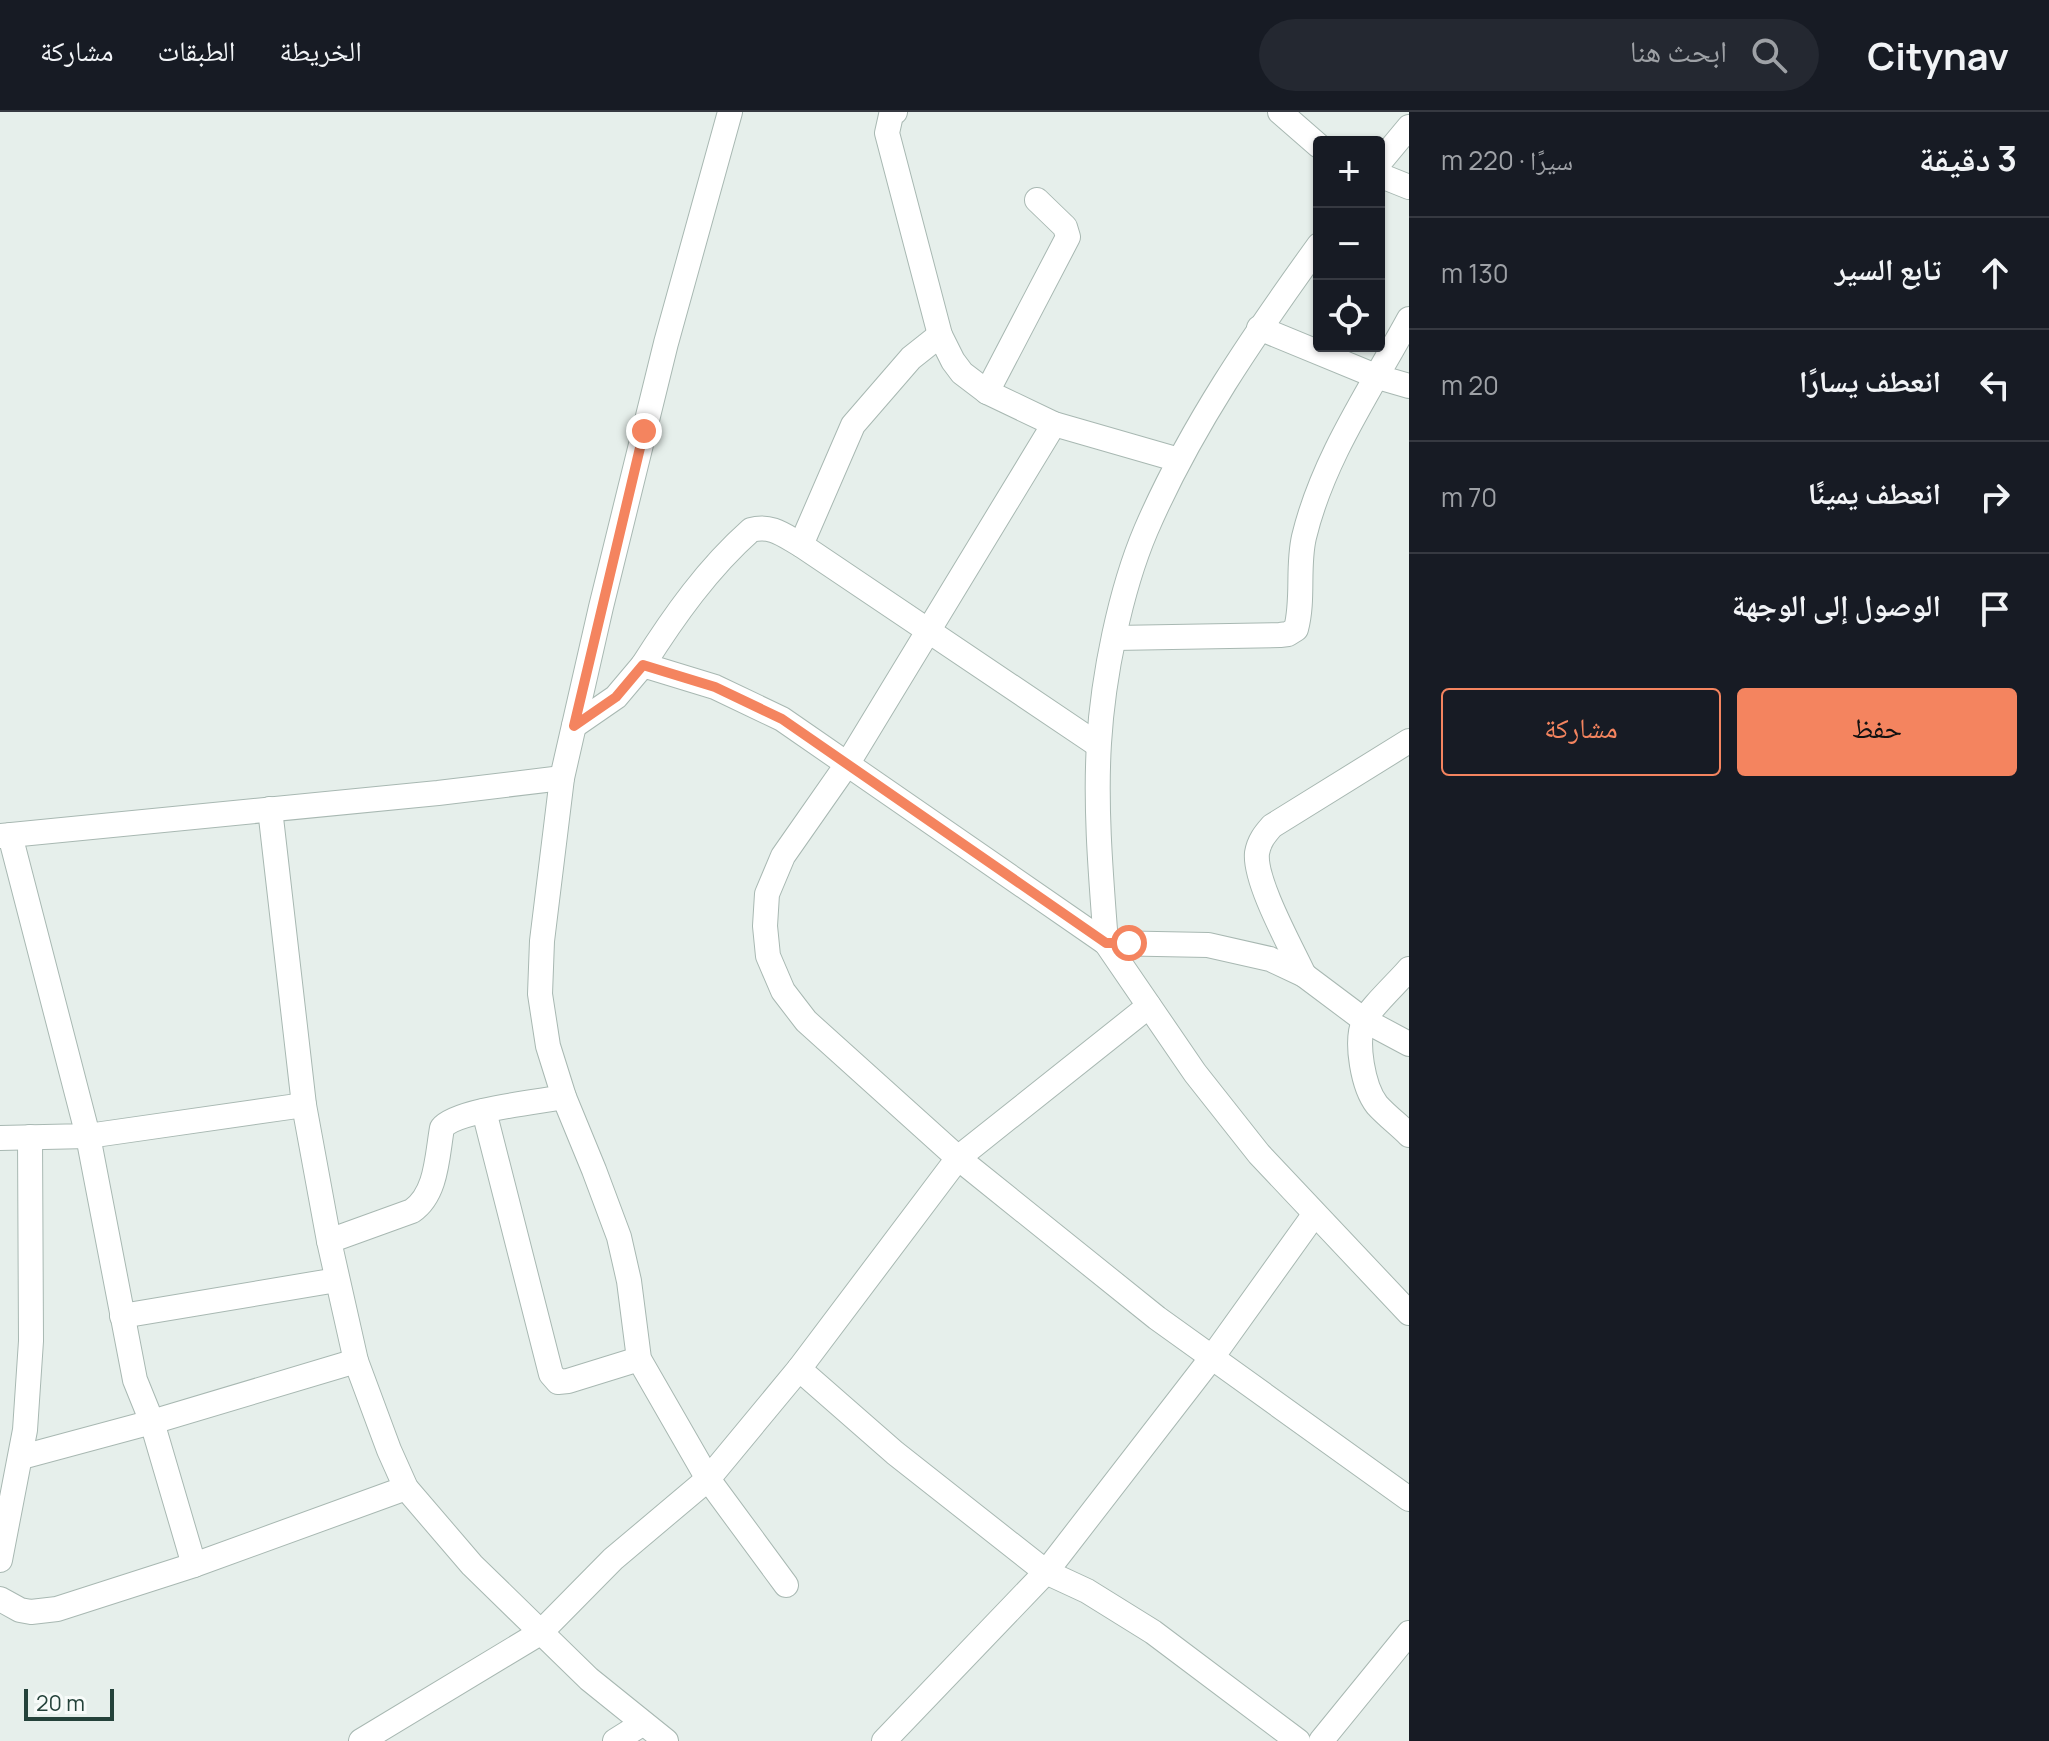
<!DOCTYPE html>
<html lang="ar">
<meta charset="utf-8">
<style>
:root{--surface:#171b24;--page:#242831;--text:#f1f3f6;--muted:#9ea1a6;--line:#363941;--accent:#f4845f}
body{margin:0;font-family:Manrope,"Noto Naskh Arabic",sans-serif;background:var(--page);color:var(--text);direction:rtl}
.controls{position:absolute;right:24px;top:24px;display:grid;overflow:hidden;border-radius:8px;box-shadow:0 2px 6px #0004}
.controls button{width:72px;height:72px;display:grid;place-items:center;padding:0;border:0;border-bottom:2px solid var(--line);background:var(--surface);color:var(--text);font:40px sans-serif}
.scale{position:absolute;left:24px;bottom:20px;width:90px;box-sizing:border-box;padding-left:8px;border:4px solid #24423a;border-top:0;font-size:22px;line-height:28px;white-space:nowrap;color:#24423a;-webkit-text-stroke:6px #f7fbf9;paint-order:stroke}
.stop{position:absolute;width:24px;height:24px;margin:-18px;border:6px solid #f4845f;border-radius:50%;background:#fff}
.stop.end{background:#f4845f;border-color:#fff;box-shadow:0 2px 8px #0008}
.list{margin:0;padding:0;list-style:none}
h2{display:flex;justify-content:space-between;align-items:center;height:104px;margin:0;padding:0 32px;font-size:34px}
h2 small{font-size:26px;font-weight:400;color:var(--muted)}
.list li{display:grid;grid-template-columns:52px 1fr auto;gap:24px;align-items:center;box-sizing:border-box;height:112px;padding:0 32px;border-top:2px solid var(--line)}
.list b{display:block;font-size:30px;white-space:nowrap}
.list em{font-size:26px;font-style:normal;color:var(--muted)}
.actions{display:flex;gap:16px;padding:24px 32px}
.actions a{flex:1;padding:18px 0;border:2px solid var(--accent);border-radius:8px;text-align:center;font-size:28px;color:var(--accent)}
.actions .main{background:var(--accent);color:#111}
.icon{flex:none;width:44px;height:44px;fill:none;stroke:currentColor;stroke-width:2;stroke-linecap:round;stroke-linejoin:round}
.map{position:relative;flex:none;width:1409px;height:1629px;overflow:hidden;direction:ltr}
header{display:flex;align-items:center;gap:48px;box-sizing:border-box;height:112px;padding:0 40px;background:var(--surface);border-bottom:2px solid var(--line)}
header strong{font-size:38px}
nav{display:flex;gap:44px;margin-inline-start:auto;font-size:28px}
.search{width:560px;height:72px;background:var(--page);display:flex;align-items:center;gap:20px;box-sizing:border-box;padding:0 28px;border-radius:44px;color:var(--muted);font-size:30px}
main{display:flex}
aside{flex:1;background:var(--surface)}
.map>svg:first-child{display:block}
.lines{fill:none;stroke-linecap:round;stroke-linejoin:round}
.minor-casing{stroke:#a8b8b2;stroke-width:26}
.minor{stroke:#fff;stroke-width:24}
.route{stroke:#f4845f;stroke-width:10}
</style>
<header>
<strong>Citynav</strong>
<div class="search"><svg class="icon" aria-label="search" viewBox="0 0 24 24"><circle cx="10" cy="10" r="6"/><path d="M15 15l6 6"/></svg>ابحث هنا</div>
<nav><a>الخريطة</a><a>الطبقات</a><a>مشاركة</a></nav>
</header>
<main>
<aside>
<h2>3 دقيقة<small>سيرًا · 220 m</small></h2>
<ul class="list">
<li><svg class="icon" aria-label="ahead" viewBox="0 0 24 24"><path d="M12 20V5M6 11l6-6 6 6"/></svg><div><b>تابع السير</b></div><em>130 m</em></li>
<li><svg class="icon" aria-label="left" viewBox="0 0 24 24"><path d="M17 20v-9H6M10 6l-5 5 5 5"/></svg><div><b>انعطف يسارًا</b></div><em>20 m</em></li>
<li><svg class="icon" aria-label="right" viewBox="0 0 24 24"><path d="M7 20v-9h11M14 6l5 5-5 5"/></svg><div><b>انعطف يمينًا</b></div><em>70 m</em></li>
<li><svg class="icon" aria-label="arrive" viewBox="0 0 24 24"><path d="M6 21V4h12l-3 4 3 4H6"/></svg><div><b>الوصول إلى الوجهة</b></div></li>
</ul>
<div class="actions"><a class="main">حفظ</a><a>مشاركة</a></div>
</aside>
<div class="map">
<svg width="1409" height="1629" viewBox="0 0 1409 1629">
<rect width="100%" height="100%" fill="#e6efeb"/>
<g class="lines">
<defs>
<g id="minor">
<path d="M730,0L666,231L601,495L562,666L542,829L540,882L548,934L564,985L594,1058L619,1125L629,1169L639,1247L708,1367L786,1473"/>
<path d="M895,0L891,3L887,21L940,223L953,249L962,261L987,280L1054,312L1179,348"/>
<path d="M1280,0L1319,34"/>
<path d="M1379,51L1409,15"/>
<path d="M1379,63L1409,75"/>
<path d="M1259,216L1378,265L1409,274"/>
<path d="M940,223L911,246L853,313L801,433L1098,633"/>
<path d="M987,280L1068,125L1065,115L1037,88"/>
<path d="M1054,312L848,651L783,744L767,782L765,814L768,844L783,879L806,909L958,1046L1157,1206L1409,1387"/>
<path d="M1115,526L1280,523L1288,522L1296,517C1304,487 1297,455 1304,425C1323,346 1371,277 1409,207"/>
<path d="M643,553C674,504 708,456 751,418C771,412 785,424 801,433"/>
<path d="M574,614L616,585L643,553L715,575L782,607L1106,831L1195,961L1259,1042L1409,1201"/>
<path d="M270,697L304,993L329,1129L356,1249L389,1338L406,1376L472,1453L589,1567L666,1629"/>
<path d="M0,724L438,681L562,666"/>
<path d="M1106,831C1101,765 1095,697 1099,631C1103,565 1120,479 1146,418C1190,316 1254,223 1319,133"/>
<path d="M1106,831L1208,833L1270,847L1304,863L1364,908L1409,932"/>
<path d="M1409,857C1399,869 1369,897 1364,909C1355,930 1363,975 1377,993C1387,1004 1399,1013 1409,1023"/>
<path d="M1304,863C1291,835 1254,769 1257,741C1259,729 1265,722 1272,714L1409,629"/>
<path d="M484,999L551,1262L558,1270L568,1269L639,1247"/>
<path d="M0,1026L88,1024L10,723"/>
<path d="M329,1129L412,1099C437,1082 437,1044 442,1016C456,998 538,990 564,985"/>
<path d="M122,1204L337,1168"/>
<path d="M799,1257L958,1046L1149,894"/>
<path d="M22,1345L152,1310L356,1249"/>
<path d="M0,1448L25,1318L31,1229L30,1025"/>
<path d="M194,1453L152,1310L135,1268L88,1024L304,993"/>
<path d="M0,1487L20,1498L31,1500L57,1497L194,1453L406,1376"/>
<path d="M361,1629L540,1521L613,1447L708,1367L799,1257L895,1341L1046,1460L1087,1479L1153,1520L1298,1629"/>
<path d="M615,1629L642,1612"/>
<path d="M884,1629L1046,1460L1213,1244L1314,1103"/>
<path d="M1321,1629L1409,1521"/>
</g>
</defs>
<!-- minor casing -->
<use href="#minor" class="minor-casing"/>
<!-- minor -->
<use href="#minor" class="minor"/>
</g>
<g class="lines">
<!-- route -->
<path class="route" d="M644,319L574,614L616,585L643,553L715,575L782,607L1106,831H1129"/>
</g>
</svg>
<div class="controls">
<button>+</button>
<button>−</button>
<button><svg class="icon" aria-label="locate" viewBox="0 0 24 24"><circle cx="12" cy="12" r="6"/><path d="M12 2v4M12 18v4M2 12h4M18 12h4"/></svg></button>
</div>
<div class="scale">20 m</div>
<div class="stop" style="left:1129px;top:831px"></div>
<div class="stop end" style="left:644px;top:319px"></div>
</div>
</main>
